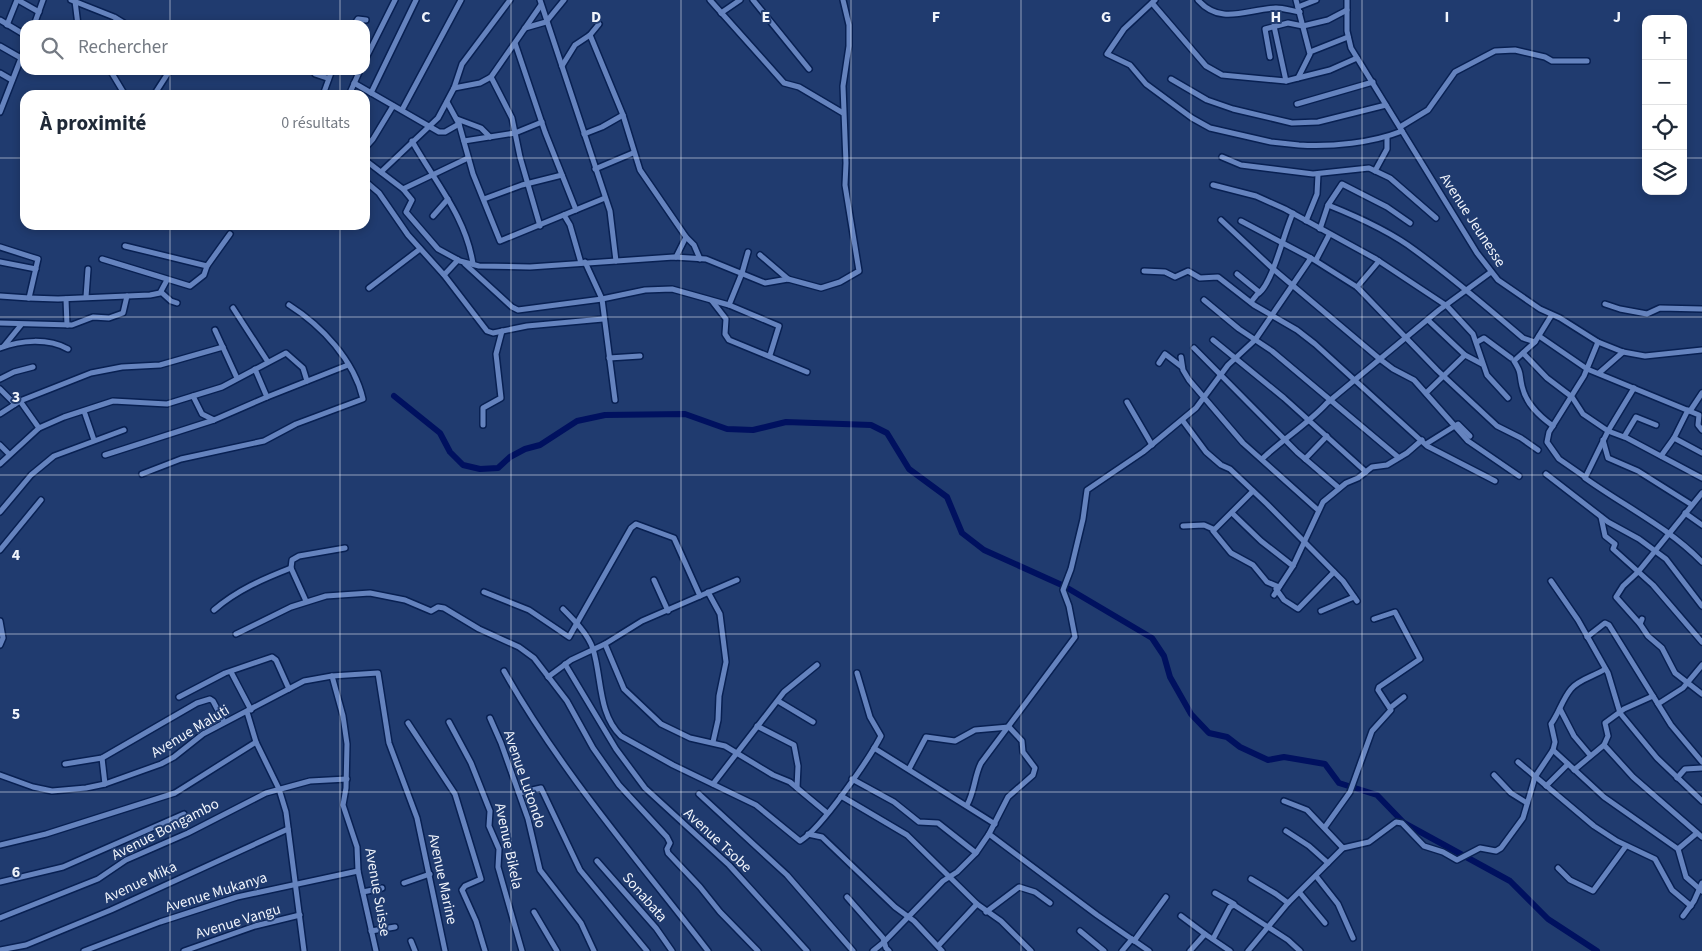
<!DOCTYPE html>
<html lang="fr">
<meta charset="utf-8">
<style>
:root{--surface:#fff;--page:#f6f6f7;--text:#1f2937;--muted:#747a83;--line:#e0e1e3}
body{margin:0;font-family:"Source Sans 3",sans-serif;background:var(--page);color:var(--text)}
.controls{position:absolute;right:15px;top:15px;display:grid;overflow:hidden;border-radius:10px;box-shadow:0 2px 8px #0003}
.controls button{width:45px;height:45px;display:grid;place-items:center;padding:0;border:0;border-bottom:1px solid var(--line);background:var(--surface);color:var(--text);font:25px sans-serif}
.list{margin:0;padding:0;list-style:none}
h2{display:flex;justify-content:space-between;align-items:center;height:65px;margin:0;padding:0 20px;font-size:21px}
h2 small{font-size:16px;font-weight:400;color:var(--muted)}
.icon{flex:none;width:28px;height:28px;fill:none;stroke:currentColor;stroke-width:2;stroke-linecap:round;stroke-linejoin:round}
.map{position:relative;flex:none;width:1702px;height:951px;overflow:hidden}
.search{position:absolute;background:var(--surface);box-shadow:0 2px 8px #0003;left:20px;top:20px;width:350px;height:55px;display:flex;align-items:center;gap:12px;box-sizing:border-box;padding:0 18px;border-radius:15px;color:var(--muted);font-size:19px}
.panel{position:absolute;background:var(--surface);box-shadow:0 2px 8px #0003;left:20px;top:90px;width:350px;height:140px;border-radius:15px}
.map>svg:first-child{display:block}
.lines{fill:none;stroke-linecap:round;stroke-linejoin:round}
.river{stroke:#00115f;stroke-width:6}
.minor-casing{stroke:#082052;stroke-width:8}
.minor{stroke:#6583be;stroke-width:5}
.grid{fill:none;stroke:#f0f4fb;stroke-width:1;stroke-opacity:0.55}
.labels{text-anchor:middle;stroke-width:4;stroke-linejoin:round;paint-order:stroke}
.street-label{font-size:15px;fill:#f0f4fb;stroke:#203b6f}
.grid-label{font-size:16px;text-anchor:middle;font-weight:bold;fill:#f0f4fb;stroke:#203b6f;stroke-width:4;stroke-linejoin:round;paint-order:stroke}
</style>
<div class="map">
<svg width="1702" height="951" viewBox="0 0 1702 951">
<rect width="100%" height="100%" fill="#203b6f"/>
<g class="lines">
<!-- river -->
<path class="river" d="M394,396L440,433L450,452L463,465L480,469L498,468L510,457L525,449L540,445L577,421L605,415L685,414L727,429L753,430L786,422L871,425L887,433L909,469L947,497L962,533L984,550L1064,586L1152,638L1164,656L1170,677L1191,714L1209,733L1227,737L1240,747L1268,760L1284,757L1325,764L1339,783L1377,795L1404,823L1510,881L1548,919L1597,951"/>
<defs>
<g id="minor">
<path d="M18,0L39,12"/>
<path d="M71,0L114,17L127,25"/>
<path d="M540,0L610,211L616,261"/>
<path d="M710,0L784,83L799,87L843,113"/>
<path d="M753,0L809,69"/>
<path d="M1155,0L1124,29L1107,54L1130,65L1146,84L1192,118L1210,128L1271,142L1299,145C1332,147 1372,143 1402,131"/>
<path d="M1198,0C1221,26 1247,9 1276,8C1284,8 1292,11 1300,12"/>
<path d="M1296,0L1310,54L1298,78"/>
<path d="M1347,0V31L1351,48L1477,253L1498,280L1540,309L1560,318L1598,342L1623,352L1645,356L1702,350"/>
<path d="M75,1L78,25"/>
<path d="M1152,3L1206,66L1222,75L1286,81L1330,70L1357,58"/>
<path d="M1298,7L1316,0"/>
<path d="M721,13L740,0"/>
<path d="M0,20L25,35"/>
<path d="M7,25L17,0"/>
<path d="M34,25L43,0"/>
<path d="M354,25L358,19L366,20"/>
<path d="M1274,26L1286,81"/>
<path d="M525,28L546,22L564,0"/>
<path d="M590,35L623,115L640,170L686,237L676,257"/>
<path d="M515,43L545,132L576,210"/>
<path d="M0,46L21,58"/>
<path d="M1310,52L1348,37"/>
<path d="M1270,57L1265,29L1288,23L1303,26L1328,20L1347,10"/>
<path d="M365,60L395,0"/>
<path d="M562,66L575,45L590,35L599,24"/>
<path d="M110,70L125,95"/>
<path d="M314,70L315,74L327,78"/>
<path d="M0,73L12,80"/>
<path d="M491,77L512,118L520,157L540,226"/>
<path d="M1171,79L1207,100L1233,109L1292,123L1318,122L1386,105"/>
<path d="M354,83L439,132H445L459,124"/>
<path d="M454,88L480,83L491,77L541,5"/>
<path d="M371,93L416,0"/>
<path d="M154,95L170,70"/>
<path d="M323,95L332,70"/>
<path d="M349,95L360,70"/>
<path d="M447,102L459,124L473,174L500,241L605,198"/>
<path d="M1297,104L1373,82"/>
<path d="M402,110L461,0"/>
<path d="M0,112L25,48"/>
<path d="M457,119L481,128L490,137"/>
<path d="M1400,127L1428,110L1455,72L1495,51L1515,50L1545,57L1552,61H1587"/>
<path d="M584,134L602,127L623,115"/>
<path d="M412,141C435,182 466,217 473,264"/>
<path d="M464,141L515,133L542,122"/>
<path d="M365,148L373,139L393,106"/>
<path d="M1222,157L1241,165L1313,174L1369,168L1390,178L1436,218"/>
<path d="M365,160L403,189L412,200L406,212L438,249L460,261L479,266L530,267L674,257L706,259L765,283L788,279L821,288L840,282L859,271L845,185L846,163L843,86L849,46V25L843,0"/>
<path d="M595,169L633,153"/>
<path d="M1375,171L1387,149V137"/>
<path d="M381,172L438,118L454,88L462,64L510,0"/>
<path d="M365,181L379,193L408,235L444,275L487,331L493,333L527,326L603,319"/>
<path d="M1213,185L1256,196L1285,209L1376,259L1447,306L1473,334L1487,375L1508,398"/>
<path d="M403,189L468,158"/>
<path d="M484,199L522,185L562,175"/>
<path d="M1328,205C1358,217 1390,231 1416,251C1453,278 1488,308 1523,338L1535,342"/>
<path d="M564,215L570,225L581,263"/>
<path d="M433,216L448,199"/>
<path d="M1221,220L1272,268L1381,360L1393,369L1414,380L1468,441L1519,476"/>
<path d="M1241,221L1311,258L1357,287L1437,370L1497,426L1521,438L1538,450"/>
<path d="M1306,221L1317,194L1318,174"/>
<path d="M1320,229L1328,205L1342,184L1387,207L1410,223"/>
<path d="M686,237L694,245L700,259"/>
<path d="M0,247L38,259L29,298L0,296"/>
<path d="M760,255L788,279"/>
<path d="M102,259L190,286L204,275L207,266L125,246"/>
<path d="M1316,260L1329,235"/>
<path d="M0,262L36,269"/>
<path d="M585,262L602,299L615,400"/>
<path d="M465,264L512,307L518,310L602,299L645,290L672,289L729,305L779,326L770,355"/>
<path d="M207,266L230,234"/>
<path d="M1144,271L1165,272L1175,277L1188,271L1200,278L1218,277L1254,305L1297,330L1315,344L1427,446L1495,481"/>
<path d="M1237,274L1259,292L1251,302"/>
<path d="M444,275L458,260"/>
<path d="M1357,287L1379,261"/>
<path d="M369,288L420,249"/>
<path d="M161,292L171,301L177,303"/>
<path d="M1259,293C1273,282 1284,232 1293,213"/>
<path d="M86,297L88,269"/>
<path d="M29,298L58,299L150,295L160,293L167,280"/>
<path d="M66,299L67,325"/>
<path d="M1204,300L1239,329L1272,351L1398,457"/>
<path d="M712,301L726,319L725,334L729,340L807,372"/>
<path d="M1605,304L1620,309L1647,314L1660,308L1702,309"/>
<path d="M729,305L742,273L748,252"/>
<path d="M233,308L268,362"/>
<path d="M1551,316L1535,342L1514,361C1522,374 1519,373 1522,386C1526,404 1539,416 1553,426"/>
<path d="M1428,320L1465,355L1482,364"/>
<path d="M0,323L72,325L93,317L109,318L123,313L127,296"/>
<path d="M215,330L237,378"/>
<path d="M1539,336L1587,369L1699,415L1698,425L1702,430"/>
<path d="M1213,340L1284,398L1366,472"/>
<path d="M1477,342L1484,338L1511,358"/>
<path d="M4,346L21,325"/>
<path d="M0,348C21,340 48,338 68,349"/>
<path d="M1194,348L1297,452L1339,488"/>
<path d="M1523,353L1547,378L1572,397L1583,414L1608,431L1624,437L1636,417L1656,425"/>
<path d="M1181,357L1183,370L1189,380L1243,443L1318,510"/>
<path d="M609,358L640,356"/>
<path d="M1159,363L1165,354L1182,367"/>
<path d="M255,369L267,397L348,365"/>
<path d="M1599,373L1623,352"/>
<path d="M0,379L14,372L33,367"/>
<path d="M1634,388L1608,431L1585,478C1624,506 1668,527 1702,562"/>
<path d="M0,389L15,404"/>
<path d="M1426,393L1465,355"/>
<path d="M193,396L202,414L214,420"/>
<path d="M20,401L39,428"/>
<path d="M1127,402L1152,445"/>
<path d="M84,411L94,440"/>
<path d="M1690,411L1702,393"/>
<path d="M0,414L20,401L91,373L122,367L160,365L223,347"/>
<path d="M1183,421L1206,452L1221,465L1230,469L1267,504L1343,581L1357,601"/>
<path d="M483,425V408L501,398L496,354L502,331"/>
<path d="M1625,437L1702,478"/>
<path d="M1674,438L1702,453"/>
<path d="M1603,440L1608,458L1638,471L1692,505"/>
<path d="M1426,444L1458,424L1470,436"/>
<path d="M0,445L9,454"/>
<path d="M105,455L214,420L267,397"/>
<path d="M1661,456L1674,438L1688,410"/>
<path d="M1262,459C1283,439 1309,423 1327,403L1439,310L1491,272"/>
<path d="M1305,459L1327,436"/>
<path d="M0,464L39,428L64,417L113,401L167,404L222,387L286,353L303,368L307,381"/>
<path d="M142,474L181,459L264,441L296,424L363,399C354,360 322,326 289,305"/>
<path d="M1546,474L1608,522L1639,539L1666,559L1702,606"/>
<path d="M1585,477L1559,459L1547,442L1549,432L1584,376L1598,342"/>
<path d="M1253,491L1213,531L1231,553L1253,565L1267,582L1279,587"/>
<path d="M0,512L31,475L54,456L124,430"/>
<path d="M1232,513L1261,541L1293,566"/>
<path d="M1685,513L1702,525"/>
<path d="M1601,517L1605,536L1615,544L1613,549L1653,585L1702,642"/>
<path d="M1183,526L1204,525L1213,529"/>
<path d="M0,550L41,500"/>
<path d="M654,580L668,611"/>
<path d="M1551,581L1578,620L1608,673L1620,713L1657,758L1702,801"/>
<path d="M1276,589L1284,600L1298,609L1334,572"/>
<path d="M484,592L529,610L569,637L631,528L636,524L674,538L700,596"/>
<path d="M708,592L720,614L726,662L719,696L718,720L713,742"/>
<path d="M1274,595L1293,566L1323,502L1346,483L1358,478L1372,467L1387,465L1407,453L1422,440"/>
<path d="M306,601L291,568L292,560L299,556L345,548"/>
<path d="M563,609C574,620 588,634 593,649C602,678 598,714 621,736L673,765L756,805L800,841C821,829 869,759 881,736L870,717L857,673"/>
<path d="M214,610C237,590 263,579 291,568"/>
<path d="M1321,611L1354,597"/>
<path d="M1642,619L1640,624L1648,636L1662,648L1675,673L1702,694"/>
<path d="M0,621L3,638L0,645"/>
<path d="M1640,624L1616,597L1623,586L1638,572L1702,493"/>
<path d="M236,634L291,607L326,596L370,593L405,600L431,611L438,607L444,608L479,629L519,647L534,658L567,701L593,748L619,785L667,837L670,843L667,849L668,853L700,887L720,912L758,951"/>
<path d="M1587,637L1605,623L1609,625L1671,725L1702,762"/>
<path d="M605,644L624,689L661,724L690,738L725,746L773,775L790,782L827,813"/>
<path d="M565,664L616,749L645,788L729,865L807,951"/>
<path d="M504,671C561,772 638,860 708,951"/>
<path d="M231,672L251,710"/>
<path d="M332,676L343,716L347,744L346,788L343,805L357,847L358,871L376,951"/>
<path d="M548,677L571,660L605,644L642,621L737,580"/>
<path d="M179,697L225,673L272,657L276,660L289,689"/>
<path d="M778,701L813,722"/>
<path d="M1658,704L1683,688L1702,665"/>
<path d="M1390,708L1404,697"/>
<path d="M1560,709L1574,736L1590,755"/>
<path d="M247,712L256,742L279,789L286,812L304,951"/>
<path d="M490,718L501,743L528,819L540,870L581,923L594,951"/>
<path d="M449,722L471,763L490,811L489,826L499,849L498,867L522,951"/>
<path d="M408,723L455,794L481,879L465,886L462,890L476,921L485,951"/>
<path d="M757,726L794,745L798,766L797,788"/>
<path d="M1604,745L1633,777L1702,837"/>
<path d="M874,748L995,824"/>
<path d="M1553,750L1604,797L1678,849L1697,833"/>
<path d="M102,758L105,784"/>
<path d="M1518,762L1594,826L1617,841L1655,859L1672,890L1691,906"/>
<path d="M65,764L102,758L197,703L210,699L213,701L224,722"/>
<path d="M1574,770L1604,745L1608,736L1605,723L1624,709L1653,696"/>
<path d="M0,775L33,787L52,791L86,788L105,784L161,764L174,757L203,734L304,681L332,676L378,673L389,743L417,818L445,951"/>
<path d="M1494,775L1511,793L1527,803"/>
<path d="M1677,778L1685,769L1702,768"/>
<path d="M852,779L894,802L919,822L938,823L976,853"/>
<path d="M713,784L784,692L817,665"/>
<path d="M1546,786L1568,764"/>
<path d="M519,793L541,788L580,870L647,951"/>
<path d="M699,794L787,875L853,951"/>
<path d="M841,796L907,835L977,904L1001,921L1031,951"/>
<path d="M1284,801L1307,810L1343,848"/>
<path d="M967,805C975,791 974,777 981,763L1075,637L1069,606L1063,590L1071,569L1083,519L1087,490L1143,452L1196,408L1228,365L1255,340L1311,258"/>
<path d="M1325,827L1350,792L1372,731L1391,710L1378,690L1379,687L1420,659L1395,612L1374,619"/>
<path d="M1286,831L1309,846L1328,863"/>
<path d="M808,834L822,837L895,907L914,921L942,951"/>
<path d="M989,834L1097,915L1149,951"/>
<path d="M0,845L46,834L175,793L256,742"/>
<path d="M1678,849L1686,877L1702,891"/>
<path d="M597,861L656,928L672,951"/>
<path d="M1558,868L1570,880L1593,891L1626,846"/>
<path d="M1316,876L1338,904L1353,938"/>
<path d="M1251,879L1276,894L1288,903"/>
<path d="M0,882L63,867L184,814"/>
<path d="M404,883L430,874"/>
<path d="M363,892L382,888"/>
<path d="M1215,893L1234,904"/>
<path d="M1300,893L1325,923"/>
<path d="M847,897L883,938L886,948L889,951"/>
<path d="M534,912L557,951"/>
<path d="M986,912L1019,887L1035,892L1050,903"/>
<path d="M1181,916L1205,934"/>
<path d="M1683,916L1694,901L1702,883"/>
<path d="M0,918L98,879L126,860L188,833L266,793L310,781L347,779"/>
<path d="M371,931L395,927"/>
<path d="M1080,931L1104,951"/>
<path d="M1213,939L1230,907L1234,905L1288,940L1300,951"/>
<path d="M411,941L415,951"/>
<path d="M1134,941L1166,897"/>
<path d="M938,946L977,904"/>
<path d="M0,950L26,945L111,910L288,829"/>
<path d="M84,951L160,922L237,897L358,871"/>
<path d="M184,951L255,926L300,915"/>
<path d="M873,951L884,942L943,881L957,872L976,853L989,834L1008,797L1033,775L1035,768L1023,752L1022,741L1009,727L975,730L955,741L926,737L909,769"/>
<path d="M1122,951L1132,939"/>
<path d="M1190,951L1205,934L1230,951"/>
<path d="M1248,951L1288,903L1343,848L1369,842L1396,822L1402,823L1424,846L1443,852L1457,860L1480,848L1496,851L1501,848L1523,818L1535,777L1553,750L1555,742L1551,724C1559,713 1562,700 1571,689C1579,679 1595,676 1605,669"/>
</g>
</defs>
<!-- minor casing -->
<use href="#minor" class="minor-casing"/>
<!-- minor -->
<use href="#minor" class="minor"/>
</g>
<!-- grid -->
<path class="grid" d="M170,0V25M340,0V25M511,0V951M681,0V951M851,0V951M1021,0V951M1191,0V951M1362,0V951M1532,0V951M170,70V95M340,70V95M0,158H25M365,158H1646M1683,158H1702M170,225V951M340,225V951M0,317H1702M0,475H1702M0,634H1702M0,792H1702"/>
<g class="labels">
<!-- street labels -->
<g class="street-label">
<text transform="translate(1473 220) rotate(57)" y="5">Avenue Jeunesse</text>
<text transform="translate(190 731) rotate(-31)" y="5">Avenue Maluti</text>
<text transform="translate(525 779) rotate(71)" y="5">Avenue Lutondo</text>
<text transform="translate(165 829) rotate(-27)" y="5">Avenue Bongambo</text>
<text transform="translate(718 840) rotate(43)" y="5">Avenue Tsobe</text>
<text transform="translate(509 846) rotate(78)" y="5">Avenue Bikela</text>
<text transform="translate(443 879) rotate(78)" y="5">Avenue Marine</text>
<text transform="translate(140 882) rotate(-25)" y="5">Avenue Mika</text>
<text transform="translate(216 892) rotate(-17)" y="5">Avenue Mukanya</text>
<text transform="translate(378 892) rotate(80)" y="5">Avenue Suisse</text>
<text transform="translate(645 897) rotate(49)" y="5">Sonabata</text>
<text transform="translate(238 921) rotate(-17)" y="5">Avenue Vangu</text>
</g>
</g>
<g class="grid-label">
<text x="426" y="22">C</text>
<text x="596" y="22">D</text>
<text x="766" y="22">E</text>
<text x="936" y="22">F</text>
<text x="1106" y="22">G</text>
<text x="1276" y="22">H</text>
<text x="1447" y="22">I</text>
<text x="1617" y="22">J</text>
<text x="16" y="402">3</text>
<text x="16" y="560">4</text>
<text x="16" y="719">5</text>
<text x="16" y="877">6</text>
</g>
</svg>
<div class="controls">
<button>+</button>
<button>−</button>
<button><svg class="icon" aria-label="locate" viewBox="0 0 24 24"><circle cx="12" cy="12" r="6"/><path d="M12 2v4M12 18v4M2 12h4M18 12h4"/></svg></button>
<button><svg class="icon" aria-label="layers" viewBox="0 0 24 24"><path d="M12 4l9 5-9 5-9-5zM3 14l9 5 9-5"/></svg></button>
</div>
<div class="search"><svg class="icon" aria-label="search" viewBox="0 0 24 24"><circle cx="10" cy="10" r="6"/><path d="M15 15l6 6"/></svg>Rechercher</div>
<section class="panel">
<h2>À proximité<small>0 résultats</small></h2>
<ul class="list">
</ul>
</section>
</div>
